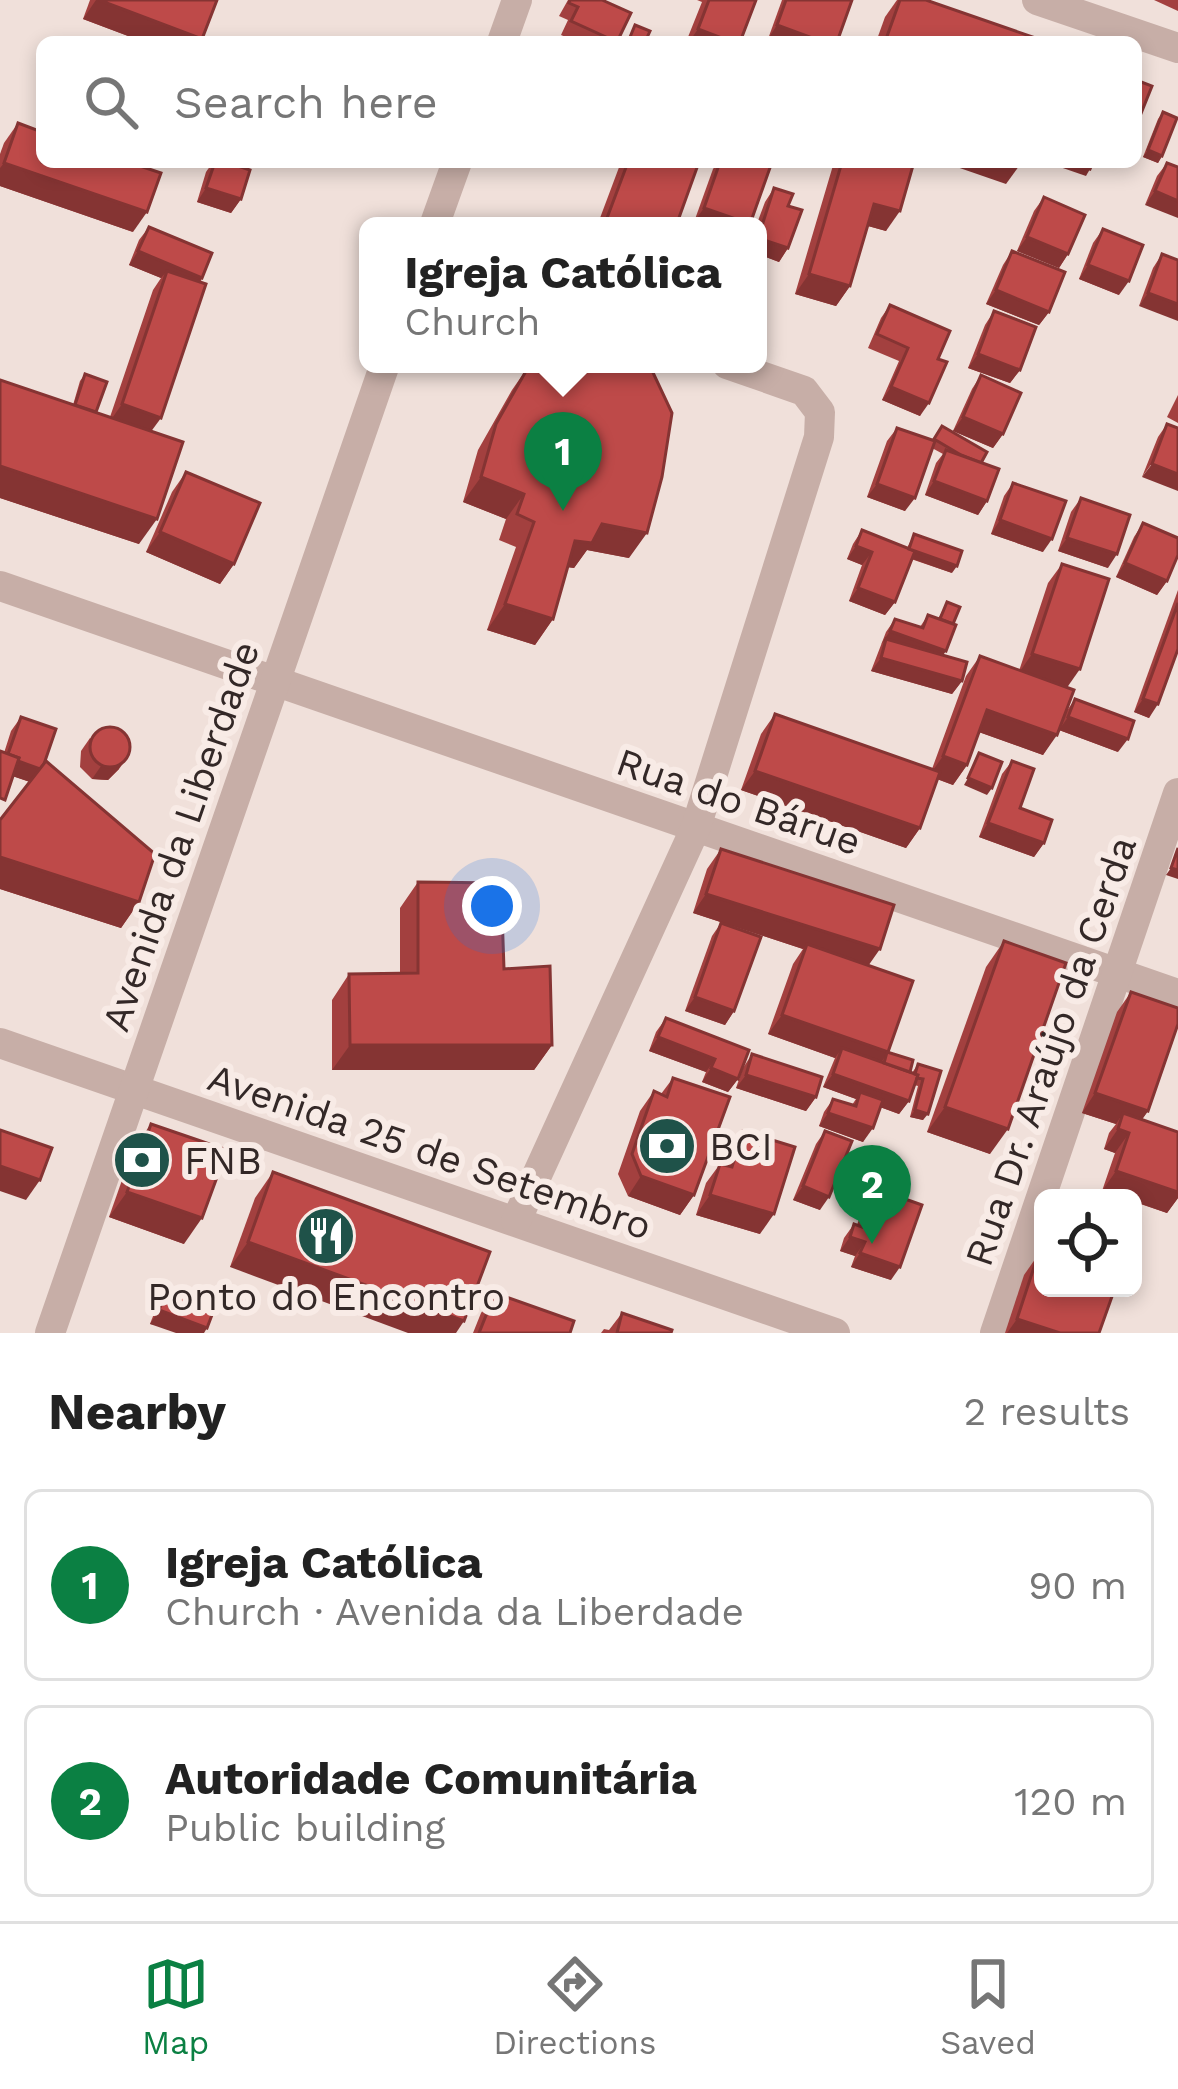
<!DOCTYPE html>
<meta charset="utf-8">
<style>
:root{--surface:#fff;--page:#f2f2f2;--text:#222;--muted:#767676;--line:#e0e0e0;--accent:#0b8043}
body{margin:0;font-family:"Work Sans",sans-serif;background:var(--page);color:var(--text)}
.controls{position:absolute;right:36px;bottom:36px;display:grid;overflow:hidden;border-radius:18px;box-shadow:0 6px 18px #0003}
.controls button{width:108px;height:108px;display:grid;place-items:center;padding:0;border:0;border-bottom:3px solid var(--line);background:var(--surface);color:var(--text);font:60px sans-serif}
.you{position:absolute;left:492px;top:906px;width:42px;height:42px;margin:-30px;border:9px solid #fff;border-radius:50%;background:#1a73e8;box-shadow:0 0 0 18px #1a73e833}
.badge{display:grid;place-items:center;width:78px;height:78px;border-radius:50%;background:var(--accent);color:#fff;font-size:39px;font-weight:700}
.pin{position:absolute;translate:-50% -99px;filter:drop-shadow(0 3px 6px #0008)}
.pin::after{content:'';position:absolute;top:63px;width:42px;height:36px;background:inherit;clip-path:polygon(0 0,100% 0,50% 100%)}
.popup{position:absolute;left:359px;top:217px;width:408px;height:156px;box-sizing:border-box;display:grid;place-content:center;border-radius:18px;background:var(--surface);filter:drop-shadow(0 3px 9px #0005);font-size:39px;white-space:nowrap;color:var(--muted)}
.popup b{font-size:45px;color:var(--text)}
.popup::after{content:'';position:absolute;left:50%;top:100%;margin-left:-24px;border:24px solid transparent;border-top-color:var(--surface)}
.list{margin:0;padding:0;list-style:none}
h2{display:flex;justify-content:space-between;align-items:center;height:156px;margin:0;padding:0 48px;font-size:51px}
h2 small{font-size:39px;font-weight:400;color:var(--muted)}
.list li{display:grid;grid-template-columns:78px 1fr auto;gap:36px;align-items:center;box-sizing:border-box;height:192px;margin:0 24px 24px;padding:0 24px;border:3px solid var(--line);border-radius:18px}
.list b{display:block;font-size:45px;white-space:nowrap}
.list p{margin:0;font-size:39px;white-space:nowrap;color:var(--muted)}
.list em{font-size:39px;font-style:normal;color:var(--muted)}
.icon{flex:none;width:66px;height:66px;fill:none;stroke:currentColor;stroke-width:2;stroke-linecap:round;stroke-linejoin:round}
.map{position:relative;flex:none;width:1178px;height:1333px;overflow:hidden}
.search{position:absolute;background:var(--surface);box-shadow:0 6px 18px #0003;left:36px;right:36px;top:36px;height:132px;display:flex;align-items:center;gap:30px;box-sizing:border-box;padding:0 42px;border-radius:18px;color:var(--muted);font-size:45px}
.sheet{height:588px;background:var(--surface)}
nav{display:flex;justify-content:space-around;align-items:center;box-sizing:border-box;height:168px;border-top:3px solid var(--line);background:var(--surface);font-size:33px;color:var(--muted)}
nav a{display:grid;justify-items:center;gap:6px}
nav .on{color:var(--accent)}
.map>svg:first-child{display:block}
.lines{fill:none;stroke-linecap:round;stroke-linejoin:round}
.minor{stroke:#c7aea7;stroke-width:30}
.wall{fill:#a3403f}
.shaded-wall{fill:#853433}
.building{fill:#be4a49;stroke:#853433;stroke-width:3}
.labels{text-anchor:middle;stroke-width:12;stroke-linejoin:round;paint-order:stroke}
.street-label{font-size:39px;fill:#332827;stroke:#f8ebe6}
.poi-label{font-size:39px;fill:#332827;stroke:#f8ebe6;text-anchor:start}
</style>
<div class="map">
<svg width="1178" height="1333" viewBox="0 0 1178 1333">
<rect width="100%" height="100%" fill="#f0e0da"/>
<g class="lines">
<!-- minor -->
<g class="minor">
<path d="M1037,0L1178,48"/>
<path d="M502,42L517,0"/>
<path d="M434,226L457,162"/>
<path d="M0,586L1178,994"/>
<path d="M0,1043L835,1333"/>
<path d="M516,1221L696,827L819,437L820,412L804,391L727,364"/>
<path d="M50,1333L385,364"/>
<path d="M995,1333L1178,793"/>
</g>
</g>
<!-- wall -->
<g class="wall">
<path d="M90,0H217L200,42H144L83,19Z"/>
<path d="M568,0H602L617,42H577L561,35L568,20L559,16Z"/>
<path d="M697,0H756L740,42H686L702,2Z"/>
<path d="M782,0H852L837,42H776L768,39Z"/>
<path d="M897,0H926L1047,42H876L885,17Z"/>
<path d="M1154,0H1178V11Z"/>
<path d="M1163,112L1162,156L1158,163L1143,157L1158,119Z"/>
<path d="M18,123L133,232L0,186V154L4,143Z"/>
<path d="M213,162H226L241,199L231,213L197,202L206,172Z"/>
<path d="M621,162H699L676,226H597Z"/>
<path d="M718,162H772L694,222L713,169Z"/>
<path d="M834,162H914L886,231L868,226L850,286L836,306L795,294Z"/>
<path d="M1167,163L1178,167L1145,205L1157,176Z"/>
<path d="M774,188L788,206V248L779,262L758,254V226H756L765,202Z"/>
<path d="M1044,197L1068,254L1059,268L1017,251L1034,211Z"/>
<path d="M149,227L202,278L151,431L139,544L0,498V380L73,405L80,381L85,374L96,412L110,417L153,290L161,278L129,265L139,240Z"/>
<path d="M1103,229L1119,295L1079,279L1093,243Z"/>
<path d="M1012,251L1049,312L1039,325L986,304L1003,265Z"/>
<path d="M1162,254L1178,260L1139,306L1153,268Z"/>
<path d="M890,305L938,359L920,416L882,400L899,361L868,348L881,318Z"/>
<path d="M994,311L1020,370L1010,383L968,368L985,325Z"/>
<path d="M530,364L629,558L587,550L574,568L568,567L553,619L535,645L487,630L516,547L499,540L506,519L463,502L478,450L512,390Z"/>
<path d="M981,375L1003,434L993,448L953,431L972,389Z"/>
<path d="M1178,395V423L1167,417Z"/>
<path d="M1167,424L1178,428L1142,477L1158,437Z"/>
<path d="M942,426L981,463L987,501L978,515L925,495L936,463L943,454L932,448L905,511L867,497L887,441L897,428L932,440Z"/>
<path d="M186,472L234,564L220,584L146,552L172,492Z"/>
<path d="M1013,483L1043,552L991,534L1004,496Z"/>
<path d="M1081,498L1108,568L1058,551L1071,512Z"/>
<path d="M1143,523L1167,581L1157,595L1116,577L1134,537Z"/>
<path d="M862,530L907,548L914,534L952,573L911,559L895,602L885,615L849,601L862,565L847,559L853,544Z"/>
<path d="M1062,564L1066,712L1075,699L1118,752L1059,730L1043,755L979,732L967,765L953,785L937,779L920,828L906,848L741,790L761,734L775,714L932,769L966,676L980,656L1019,671L1048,583Z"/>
<path d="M1178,590V649L1149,718L1134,712Z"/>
<path d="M947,602L953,624L943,655L962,681L952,694L871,671L886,632L895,619L920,627L928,615L938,619Z"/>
<path d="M21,717L44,764L139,902L121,928L0,889V820L30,782L13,776L4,753L11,731Z"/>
<path d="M90,738L119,769L108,780L92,779L80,767L81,751Z"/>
<path d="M1012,761L1020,808L1044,843L1034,857L979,837L1002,774Z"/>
<path d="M721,849L868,966L888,1052L912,1073L918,1064L941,1071L923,1120L910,1117L918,1086L914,1085L909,1101L899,1114L880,1107L863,1142L819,1126L824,1112L833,1099L852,1105L856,1099L823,1087L835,1058L768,1034L793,964L803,949L693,913L707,869Z"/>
<path d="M418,882L504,969L552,1045L534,1070H332V1000L349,974L400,973V908Z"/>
<path d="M721,923L734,1011L725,1025L685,1011L712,936Z"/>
<path d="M1004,941L990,1154L927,1132L986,967Z"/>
<path d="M1131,992L1148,1111L1142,1119L1178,1132V1198L1167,1213L1102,1191L1115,1153L1104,1149L1109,1133L1116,1124L1082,1113L1117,1012Z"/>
<path d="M666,1018L738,1079L728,1092L702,1082L706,1072L649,1051L656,1032Z"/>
<path d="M752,1054L816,1097L806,1111L736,1088L743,1068Z"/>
<path d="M673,1078L694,1195L680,1215L628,1196L618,1174L640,1111L654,1091L661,1094Z"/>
<path d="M151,1124L184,1244L109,1217L133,1149Z"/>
<path d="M743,1131L760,1234L696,1215L706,1183L720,1164L724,1165L729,1151Z"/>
<path d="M825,1131L820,1210L793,1200L816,1144Z"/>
<path d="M273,1172L490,1252L230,1267L255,1198Z"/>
<path d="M874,1188L891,1280L851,1267L855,1256L840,1251L844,1238L854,1224L857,1225L865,1202Z"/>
<path d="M1038,1255L1099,1333H1005L1024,1275Z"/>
<path d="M167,1290L204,1333L150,1324L158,1303Z"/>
<path d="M495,1293L570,1333H473L481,1313Z"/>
<path d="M622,1313L671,1333H601L604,1329L609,1330Z"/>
</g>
<!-- shaded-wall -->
<g class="shaded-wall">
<path d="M96,0H99L202,39L200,42H144L83,19Z"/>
<path d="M777,25L823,42H776L768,39Z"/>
<path d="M698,29L732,42H689Z"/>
<path d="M1148,150L1162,156L1158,163L1143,157Z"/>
<path d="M953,162H1022L1006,184L951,165Z"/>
<path d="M1060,162H1070L1090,169L1086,176L1057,166Z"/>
<path d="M4,163L147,212L133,232L0,186V168Z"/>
<path d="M206,188L241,199L231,213L197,202Z"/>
<path d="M1155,191L1178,201V218L1145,205Z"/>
<path d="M874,204L900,211L886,231L861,224Z"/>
<path d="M704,208L750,224L749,226H707L694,222Z"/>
<path d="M1027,237L1068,254L1059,268L1017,251Z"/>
<path d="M758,238L788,248L779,262L758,254Z"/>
<path d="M138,251L202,278L193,291L167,271L161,278L129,265Z"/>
<path d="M1088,265L1129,281L1119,295L1079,279Z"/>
<path d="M809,274L850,286L836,306L795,294Z"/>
<path d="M996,290L1049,312L1039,325L986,304Z"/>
<path d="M1148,293L1178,304V321L1139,306Z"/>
<path d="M978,354L1020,370L1010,383L968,368Z"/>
<path d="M891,387L929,403L920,416L882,400Z"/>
<path d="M122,404L161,418L147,437L108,424Z"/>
<path d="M963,417L1003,434L993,448L953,431Z"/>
<path d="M1152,464L1178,474V491L1142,477Z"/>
<path d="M0,466L157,519L139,544L0,498Z"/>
<path d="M481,477L524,494L506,519L463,502Z"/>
<path d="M934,481L987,501L978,515L925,495Z"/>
<path d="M877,484L915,498L905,511L867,497Z"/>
<path d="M1000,520L1052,539L1043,552L991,534Z"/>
<path d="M602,524L647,533L629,558L587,550L574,568L558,566L575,541Z"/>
<path d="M160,532L234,564L220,584L146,552Z"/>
<path d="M1067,538L1117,554L1108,568L1058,551Z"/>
<path d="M856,546L872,552L862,565L847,559Z"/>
<path d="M909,550L957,566L952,573L904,556Z"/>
<path d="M1125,563L1167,581L1157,595L1116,577Z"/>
<path d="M858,588L895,602L885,615L849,601Z"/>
<path d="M505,604L553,619L535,645L487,630Z"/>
<path d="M890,631L946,651L937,664L886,639L881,644Z"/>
<path d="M1032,654L1080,669L1066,689L1018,674Z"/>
<path d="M881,658L962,681L952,694L871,671Z"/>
<path d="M1143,699L1158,704L1149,718L1134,712Z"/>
<path d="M987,710L1057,735L1043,755L973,730Z"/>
<path d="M1068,717L1128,739L1118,752L1059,730Z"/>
<path d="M129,755L119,769L108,780L92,779L101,766Z"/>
<path d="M943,756L967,765L953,785L929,776Z"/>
<path d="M7,758L42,770L33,783L0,772Z"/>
<path d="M755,771L920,828L906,848L741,790Z"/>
<path d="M968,778L992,788L987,795L964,785Z"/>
<path d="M988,823L1044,843L1034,857L979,837Z"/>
<path d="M0,857L139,902L121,928L0,889Z"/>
<path d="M1171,868L1178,870V879L1166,875Z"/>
<path d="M706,894L880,949L866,969L807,944L803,949L693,913Z"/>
<path d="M695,997L734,1011L725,1025L685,1011Z"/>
<path d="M782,1015L888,1052L875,1072L842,1048L835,1058L768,1034Z"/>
<path d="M658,1037L715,1059L706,1072L649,1051Z"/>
<path d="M350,1045H552L534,1070H332Z"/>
<path d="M711,1068L738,1079L728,1092L702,1082Z"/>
<path d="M833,1074L909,1101L899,1114L858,1099L860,1092L856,1099L823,1087Z"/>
<path d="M746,1075L816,1097L806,1111L736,1088Z"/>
<path d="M1095,1093L1148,1111L1134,1131L1123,1113L1116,1124L1082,1113Z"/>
<path d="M945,1107L1008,1129L990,1154L927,1132Z"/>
<path d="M915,1110L928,1114L923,1120L910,1117Z"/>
<path d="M828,1113L873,1128L863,1142L819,1126Z"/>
<path d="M1118,1129L1129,1133L1115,1153L1104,1149Z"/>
<path d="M0,1166L40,1180L26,1200L0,1191Z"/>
<path d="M1116,1171L1178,1192V1198L1167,1213L1133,1201V1198H1123L1102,1191Z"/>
<path d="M641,1176L694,1195L680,1215L628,1196Z"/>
<path d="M803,1186L829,1197L820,1210L793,1200Z"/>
<path d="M127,1192L202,1218L184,1244L109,1217Z"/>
<path d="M710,1195L774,1214L760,1234L696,1215Z"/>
<path d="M850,1237L865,1242L855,1256L840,1251Z"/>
<path d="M248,1242L464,1321L456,1333H408L230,1267Z"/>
<path d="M860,1253L900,1267L891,1280L851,1267Z"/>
<path d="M159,1310L207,1328L204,1333H176L150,1324Z"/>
<path d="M1017,1319L1060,1333H1007Z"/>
</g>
<!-- building -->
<g class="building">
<path d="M99,0H217L202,39Z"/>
<path d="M570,0H602L631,13L617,42L571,21L578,7L569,3Z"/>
<path d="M709,0H756L740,42H732L698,29Z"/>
<path d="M786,0H852L837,42H823L777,25Z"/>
<path d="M900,0H926L1047,42H885Z"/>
<path d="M635,25L650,31L645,42H628Z"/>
<path d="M1136,80L1152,86L1136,126Z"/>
<path d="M1163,112L1177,118L1162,156L1148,150Z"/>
<path d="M18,123L42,132V162H128L161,173L147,212L4,163Z"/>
<path d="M215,162H226L250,170L241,199L206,188Z"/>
<path d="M628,162H699L676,226H604Z"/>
<path d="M720,162L746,164L747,162H772L750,224L704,208Z"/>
<path d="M842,162H914L900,211L874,204L850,286L809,274Z"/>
<path d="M1070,162H1093L1090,169Z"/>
<path d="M1167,163L1178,167V201L1155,191Z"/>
<path d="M774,188L793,194L788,206L802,210L788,248L758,238Z"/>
<path d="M1044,197L1085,215L1068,254L1027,237Z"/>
<path d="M149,227L212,253L202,278L138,251Z"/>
<path d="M1103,229L1143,245L1129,281L1088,265Z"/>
<path d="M1012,251L1065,272L1049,312L996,290Z"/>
<path d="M1162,254L1178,260V304L1148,293Z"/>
<path d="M167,271L206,284L161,418L122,404Z"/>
<path d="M890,305L950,331L938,359L947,362L929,403L891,387L908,348L877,334Z"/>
<path d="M994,311L1036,327L1020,370L978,354Z"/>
<path d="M530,364H649L672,413L662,477L647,533L602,524L592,543L575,541L553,619L505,604L534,522L517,514L524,494L481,477L496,424Z"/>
<path d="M85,374L107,382L96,412L75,405Z"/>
<path d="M981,375L1021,393L1003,434L963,417Z"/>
<path d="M0,380L183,442L157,519L0,466Z"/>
<path d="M1167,424L1178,428V474L1152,464Z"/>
<path d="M942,426L987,452L981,463L961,455L934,439Z"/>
<path d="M897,428L935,441L915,498L877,484Z"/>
<path d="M946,450L999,469L987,501L934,481Z"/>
<path d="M186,472L260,503L234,564L160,532Z"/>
<path d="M1013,483L1066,501L1052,539L1000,520Z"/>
<path d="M1081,498L1130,515L1117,554L1067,538Z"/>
<path d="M1143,523L1178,538V555L1167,581L1125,563Z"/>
<path d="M862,530L915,551L895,602L858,588L872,552L856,546Z"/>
<path d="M914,534L962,551L957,566L909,549Z"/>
<path d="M1062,564L1109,579L1080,669L1032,654Z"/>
<path d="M947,602L960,607L953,624L940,619Z"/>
<path d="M1178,603V649L1158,704L1143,699Z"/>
<path d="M928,615L956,625L946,651L890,631L895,619L923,628Z"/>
<path d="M886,639L967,662L962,681L881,658Z"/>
<path d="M980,656L1074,690L1057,735L987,710L967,765L943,756Z"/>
<path d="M1075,699L1134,721L1128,739L1068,717Z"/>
<path d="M775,714L940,772L920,828L755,771Z"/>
<path d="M21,717L56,729L44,764L40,769L18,761L19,758L8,754Z"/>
<circle cx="110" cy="747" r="20"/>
<path d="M0,751L19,758L5,800L0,798Z"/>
<path d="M979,753L1002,762L992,788L968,778Z"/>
<path d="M46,761L155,854L139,902L0,857V820Z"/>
<path d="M1012,761L1034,769L1020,808L1052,820L1044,843L988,823Z"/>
<path d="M1178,848V870L1171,868Z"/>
<path d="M721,849L894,905L880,949L706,894Z"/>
<path d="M418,882L501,883L504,969L550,966L552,1045H350L349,974L418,973Z"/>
<path d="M721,923L761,937L734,1011L695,997Z"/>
<path d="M1004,941L1066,963L1008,1129L945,1107Z"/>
<path d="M807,944L913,981L888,1052L782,1015Z"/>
<path d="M1131,992L1178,1008V1024L1148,1111L1095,1093Z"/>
<path d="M666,1018L749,1050L738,1079L711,1068L715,1059L658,1037Z"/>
<path d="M842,1048L918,1075L909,1101L833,1074Z"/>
<path d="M887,1052L913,1060L910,1072L884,1063Z"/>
<path d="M752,1054L822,1077L816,1097L746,1075Z"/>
<path d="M918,1064L941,1071L928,1114L915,1110L923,1079L917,1078L918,1075L915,1074Z"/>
<path d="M673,1078L730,1097L694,1195L641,1176L632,1154L654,1091L667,1097Z"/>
<path d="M860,1092L883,1100L873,1128L828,1113L833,1099L856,1106Z"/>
<path d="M1123,1113L1178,1132V1192L1116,1171L1129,1133L1118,1129Z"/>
<path d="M151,1124L227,1150L202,1218L127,1192Z"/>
<path d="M0,1130L52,1148L40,1180L0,1166Z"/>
<path d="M743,1131L795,1147L774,1214L710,1195L720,1164L732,1167Z"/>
<path d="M825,1131L852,1141L829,1197L803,1186Z"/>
<path d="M273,1172L490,1252L464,1321L248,1242Z"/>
<path d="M874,1188L922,1205L900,1267L860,1253L865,1242L850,1237L854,1224L862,1227Z"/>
<path d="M1038,1255L1043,1257V1288H1115L1099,1333H1060L1017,1319Z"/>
<path d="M167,1290L215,1307L207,1328L159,1310Z"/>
<path d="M495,1293L574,1321L570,1333H479Z"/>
<path d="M622,1313L672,1330L671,1333H617Z"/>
</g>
<!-- icons -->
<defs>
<symbol id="bank-disc" viewBox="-11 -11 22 22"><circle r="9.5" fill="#1f5249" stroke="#f8ebe6"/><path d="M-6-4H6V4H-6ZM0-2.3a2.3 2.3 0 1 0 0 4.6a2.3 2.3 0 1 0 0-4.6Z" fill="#fff"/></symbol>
<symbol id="restaurant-disc" viewBox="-11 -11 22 22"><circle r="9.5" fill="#1f5249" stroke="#f8ebe6"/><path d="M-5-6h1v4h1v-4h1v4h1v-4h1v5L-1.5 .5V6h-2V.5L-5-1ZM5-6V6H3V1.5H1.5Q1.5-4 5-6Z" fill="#fff"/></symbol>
</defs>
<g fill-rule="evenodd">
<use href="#bank-disc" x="634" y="1113" width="66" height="66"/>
<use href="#bank-disc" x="109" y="1127" width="66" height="66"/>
<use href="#restaurant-disc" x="293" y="1203" width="66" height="66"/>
</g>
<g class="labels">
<!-- street labels -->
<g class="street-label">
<text transform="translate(739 801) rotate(19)" y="14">Rua do Bárue</text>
<text transform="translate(180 836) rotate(-71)" y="14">Avenida da Liberdade</text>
<text transform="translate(1050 1051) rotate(-71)" y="14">Rua Dr. Araújo da Cerda</text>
<text transform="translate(430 1151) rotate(19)" y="14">Avenida 25 de Setembro</text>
</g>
<!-- poi labels -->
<g class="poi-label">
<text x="709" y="1160">BCI</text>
<text x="184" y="1174">FNB</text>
<text x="326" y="1310" text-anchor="middle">Ponto do Encontro</text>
</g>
</g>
</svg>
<div class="controls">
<button><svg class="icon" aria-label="locate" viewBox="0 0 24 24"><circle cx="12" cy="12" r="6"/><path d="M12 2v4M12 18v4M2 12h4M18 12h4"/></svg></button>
</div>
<div class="you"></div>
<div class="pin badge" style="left:563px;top:511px">1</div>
<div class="popup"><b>Igreja Católica</b>Church</div>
<div class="pin badge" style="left:872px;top:1244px">2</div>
<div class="search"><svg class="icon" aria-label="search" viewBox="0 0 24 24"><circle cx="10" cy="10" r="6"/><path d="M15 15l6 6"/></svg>Search here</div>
</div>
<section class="sheet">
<h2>Nearby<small>2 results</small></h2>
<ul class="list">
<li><span class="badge">1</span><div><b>Igreja Católica</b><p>Church · Avenida da Liberdade</p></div><em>90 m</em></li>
<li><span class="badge">2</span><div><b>Autoridade Comunitária</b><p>Public building</p></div><em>120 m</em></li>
</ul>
</section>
<nav>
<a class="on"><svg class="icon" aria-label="map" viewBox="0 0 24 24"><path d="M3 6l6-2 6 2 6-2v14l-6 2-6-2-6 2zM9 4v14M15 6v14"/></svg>Map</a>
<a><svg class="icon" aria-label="directions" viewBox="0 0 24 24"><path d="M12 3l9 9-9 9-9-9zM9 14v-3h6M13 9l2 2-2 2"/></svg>Directions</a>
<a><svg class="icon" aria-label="saved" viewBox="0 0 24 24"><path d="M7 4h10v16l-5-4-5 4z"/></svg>Saved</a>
</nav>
